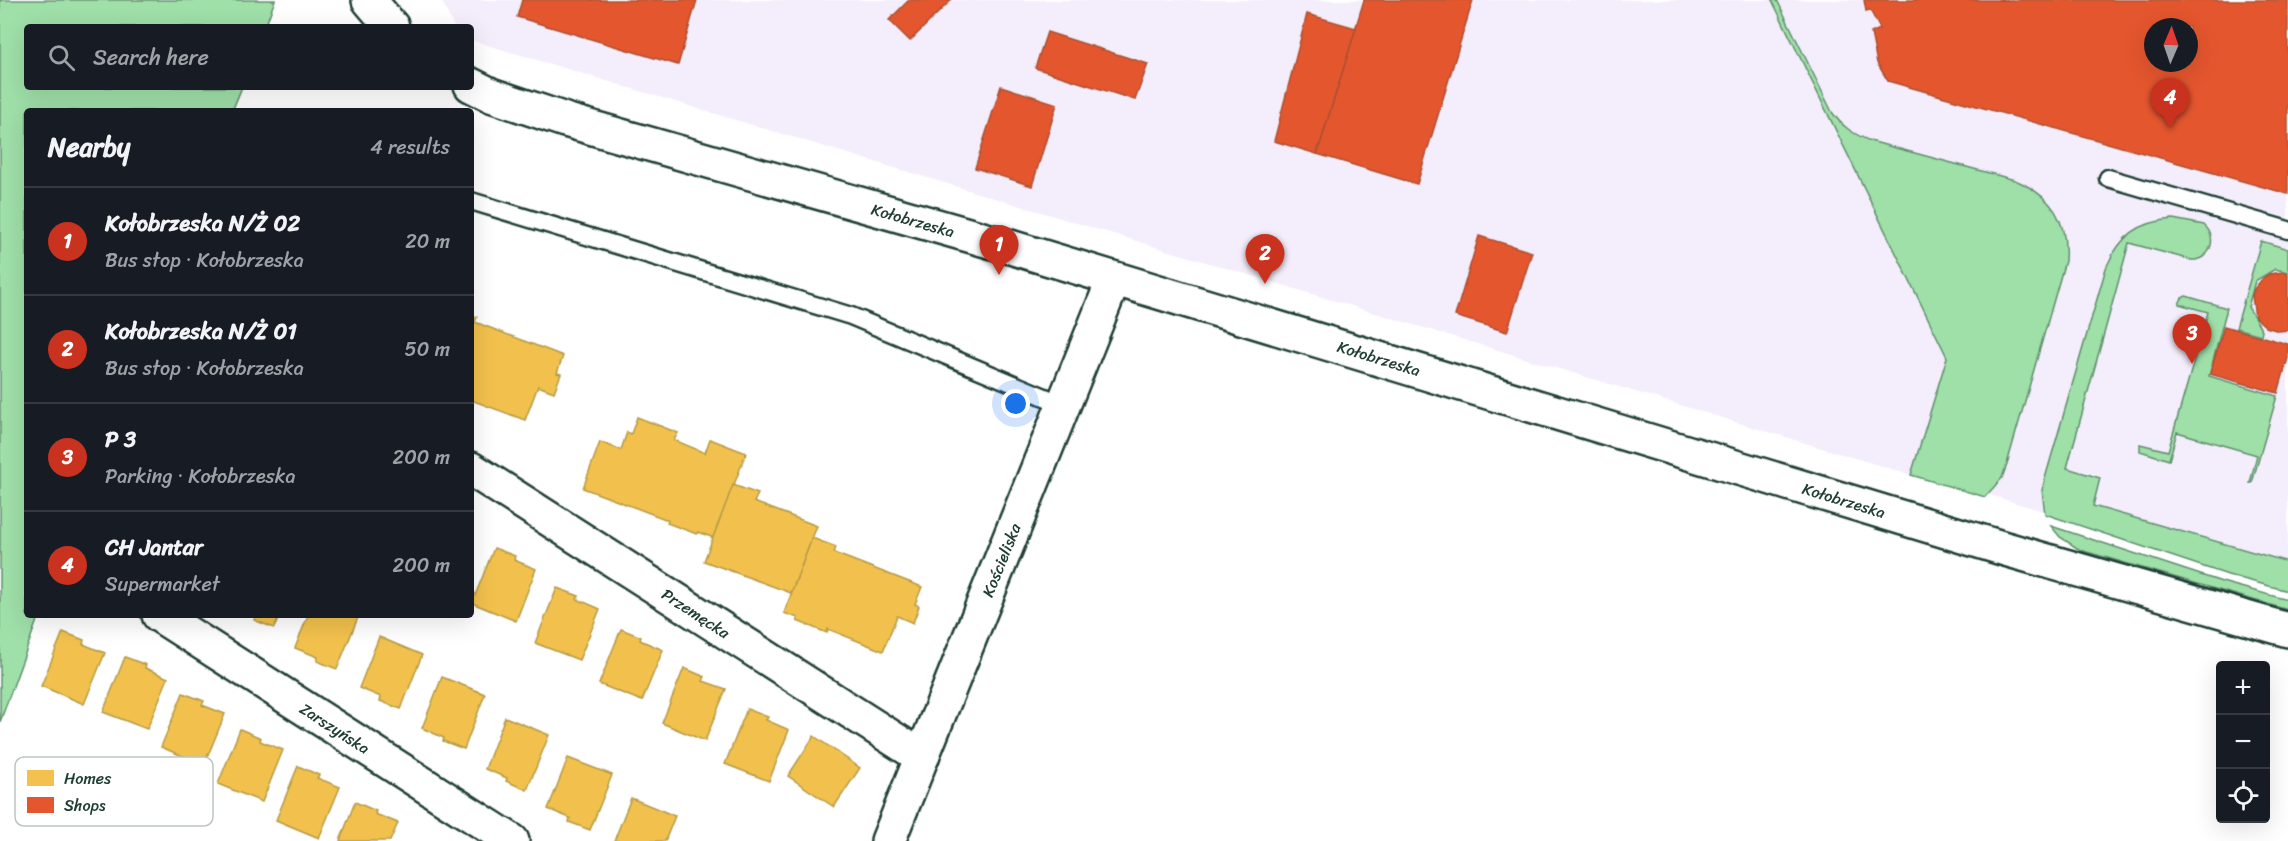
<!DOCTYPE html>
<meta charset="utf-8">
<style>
:root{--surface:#171b24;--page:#20242c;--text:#f1f3f6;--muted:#9ea1a6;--line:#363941;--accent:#c8321e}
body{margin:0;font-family:Sriracha,sans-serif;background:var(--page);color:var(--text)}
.controls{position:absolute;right:18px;bottom:18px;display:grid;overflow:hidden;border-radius:6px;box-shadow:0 6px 24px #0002}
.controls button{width:54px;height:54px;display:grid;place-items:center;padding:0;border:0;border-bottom:2px solid var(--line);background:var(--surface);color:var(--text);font:30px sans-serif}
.compass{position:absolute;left:2144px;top:18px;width:54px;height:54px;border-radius:50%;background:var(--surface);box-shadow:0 6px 24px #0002;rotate:2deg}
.you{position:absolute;left:1016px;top:404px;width:21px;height:21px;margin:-15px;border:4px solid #fff;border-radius:50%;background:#1a73e8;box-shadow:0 0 0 9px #1a73e833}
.badge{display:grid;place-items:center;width:39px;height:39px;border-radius:50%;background:var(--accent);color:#fff;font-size:20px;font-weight:700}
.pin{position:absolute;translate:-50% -50px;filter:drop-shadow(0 2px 3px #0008)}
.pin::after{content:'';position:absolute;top:32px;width:21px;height:18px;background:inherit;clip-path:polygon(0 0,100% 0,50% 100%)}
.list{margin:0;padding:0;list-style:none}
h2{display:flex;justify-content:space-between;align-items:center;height:78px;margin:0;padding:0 24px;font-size:26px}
h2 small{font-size:20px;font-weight:400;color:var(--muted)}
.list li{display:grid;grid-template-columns:39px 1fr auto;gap:18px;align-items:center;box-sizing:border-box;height:108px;padding:0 24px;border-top:2px solid var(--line)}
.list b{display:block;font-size:22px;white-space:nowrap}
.list p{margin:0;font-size:20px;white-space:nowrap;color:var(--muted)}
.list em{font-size:20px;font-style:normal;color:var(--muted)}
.icon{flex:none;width:33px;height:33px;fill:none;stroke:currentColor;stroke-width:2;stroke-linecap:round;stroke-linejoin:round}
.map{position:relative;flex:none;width:2288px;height:841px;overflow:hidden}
.search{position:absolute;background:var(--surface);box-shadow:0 6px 24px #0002;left:24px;top:24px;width:450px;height:66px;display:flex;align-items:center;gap:15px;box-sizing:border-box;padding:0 21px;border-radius:6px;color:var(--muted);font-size:22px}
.panel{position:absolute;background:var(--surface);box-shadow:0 6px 24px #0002;left:24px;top:108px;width:450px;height:510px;border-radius:6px}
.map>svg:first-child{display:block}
.built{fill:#f4edfb;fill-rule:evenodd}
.green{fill:#9fdfa8;stroke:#5f8e6e;stroke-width:1.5}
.homes{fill:#f2c14e;stroke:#b39946;stroke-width:1.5}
.shops{fill:#e4572e;stroke:#a94f30;stroke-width:1.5;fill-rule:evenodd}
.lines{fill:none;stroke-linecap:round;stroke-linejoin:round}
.lane-casing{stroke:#1f3d34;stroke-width:21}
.street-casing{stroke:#1f3d34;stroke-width:38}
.lane{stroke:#fff;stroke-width:16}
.street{stroke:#fff;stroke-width:33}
.labels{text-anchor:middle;stroke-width:6;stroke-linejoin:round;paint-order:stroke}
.street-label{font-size:16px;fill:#1f3d34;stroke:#fff}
.key{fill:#fff;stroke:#bcc5c2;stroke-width:1.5}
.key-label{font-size:16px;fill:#1f3d34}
</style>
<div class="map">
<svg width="2288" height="841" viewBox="0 0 2288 841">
<rect width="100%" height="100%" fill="#fff"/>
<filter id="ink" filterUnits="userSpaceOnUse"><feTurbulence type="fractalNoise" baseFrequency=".0167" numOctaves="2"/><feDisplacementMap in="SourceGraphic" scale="12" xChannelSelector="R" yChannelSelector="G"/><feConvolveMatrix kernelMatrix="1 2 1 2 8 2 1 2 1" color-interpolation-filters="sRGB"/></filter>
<g filter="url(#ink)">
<!-- built -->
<path class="built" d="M441,0H2288V585L1913,472L1911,475L471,40V27H454ZM2153,27H2189V63H2153Z"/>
<!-- green -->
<g class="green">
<path d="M0,0H275L265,27H27V87H242L232,111H27V615H39L0,722Z"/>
<path d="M1772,0H1777L1832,112C1842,127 1854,134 1870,141L2015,180C2052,196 2068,220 2065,261L2007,464L2002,478L1985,497L1911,475L1947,357Z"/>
<path d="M2173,219L2204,225C2219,238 2210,261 2191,260L2129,243L2067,468L2100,478L2093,506L2288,562V591L2228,575L2045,514L2042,490L2046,475L2106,268C2120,236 2138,222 2173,219Z"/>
<path d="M2261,241L2288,249V272L2275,269L2255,281L2248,307L2262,330L2261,335L2236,328Z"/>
<path d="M2186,296L2227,308L2209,376L2277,396L2252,483H2250L2257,455L2177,432L2169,460L2140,451V444L2168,451L2208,312L2179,304L2182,298Z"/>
<path d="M2051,526L2222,582L2288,600V610L2080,550L2060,537Z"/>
</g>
<!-- homes -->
<g class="homes">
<path d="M471,314L477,317L475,322L563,356L557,373L561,374L554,392L538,386L525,420L471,400Z"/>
<path d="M637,417L678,433L674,440L705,453L710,439L746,453L714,538L698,532L697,534L667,523L668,520L583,488L600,442L621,450L627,432L631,434Z"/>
<path d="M733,485L758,494L754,502L817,526L791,593L704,561Z"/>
<path d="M812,538L836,547L834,553L922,587L915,604L919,606L913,623L897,616L883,651L828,629L827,633L797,621L798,618L784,613Z"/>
<path d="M494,548L515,556L514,560L536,569L516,621L472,603Z"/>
<path d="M557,588L579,596L577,599L600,609L579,660L535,643Z"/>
<path d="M251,615H280L274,628L254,620L255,617Z"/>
<path d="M308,615H359L337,669L317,661L318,657L295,648Z"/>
<path d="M621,629L641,637L640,640L663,650L642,701L599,684Z"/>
<path d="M63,632L84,640L83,644L105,653L84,704L41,686Z"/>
<path d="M379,637L422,655L401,709L380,701L381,697L359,688Z"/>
<path d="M125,657L146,665L145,668L168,678L147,729L103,712Z"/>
<path d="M684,668L705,677L703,681L726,689L705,741L662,723Z"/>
<path d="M442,677L485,694L464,749L443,741L444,738L422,728Z"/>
<path d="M183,693L204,701L202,705L225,714L204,765L161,747Z"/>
<path d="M747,709L768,717L766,720L789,730L769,781L725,764Z"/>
<path d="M505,717L549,735L527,790L506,781L507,778L485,769Z"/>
<path d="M240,729L261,738L260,741L283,750L262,802L218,784Z"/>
<path d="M814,736L860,768L834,807L788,776Z"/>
<path d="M568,758L612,775L590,830L569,822L570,818L548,809Z"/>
<path d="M298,766L319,775L317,778L340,787L319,838L276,820Z"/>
<path d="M631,798L675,816L665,841H614Z"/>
<path d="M355,802L376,811L375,814L398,823L390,841H340Z"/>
</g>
<!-- shops -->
<g class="shops">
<path d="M522,0H697L678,65L517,17Z"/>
<path d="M909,0H951L910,41L889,20Z"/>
<path d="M1364,0H1473L1417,184L1317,154Z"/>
<path d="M1864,0H2288V194L1888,81L1877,63L1871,33L1880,29L1870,10L1866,11ZM2153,27H2189V63H2153Z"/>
<path d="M1307,14L1356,28L1317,154L1274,141Z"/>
<path d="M1047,32L1148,64L1135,100L1035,68Z"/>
<path d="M1001,86L1057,104L1032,186L975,168Z"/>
<path d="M1479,236L1532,252L1507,332L1455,316Z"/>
<path d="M2283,272L2288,273V330L2279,331L2266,327L2255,317L2252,296L2254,289L2263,278L2269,274Z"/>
<path d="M2224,326L2288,344V358L2278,393L2210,374Z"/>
</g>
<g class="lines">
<defs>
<g id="lane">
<path d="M2108,178L2288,230"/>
<path d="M471,201L851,316L1064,405"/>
</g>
<g id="street">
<path d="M369,0L392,27"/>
<path d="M471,85L491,95L565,120L1007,246L2002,548L2288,630"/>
<path d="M471,469L922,757"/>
<path d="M159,615L512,841"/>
<path d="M888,841L1114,279"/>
</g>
</defs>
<!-- lane casing -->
<use href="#lane" class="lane-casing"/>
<!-- street casing -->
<use href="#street" class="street-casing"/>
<!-- lane -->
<use href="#lane" class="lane"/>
<!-- street -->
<use href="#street" class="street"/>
</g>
</g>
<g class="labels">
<!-- street labels -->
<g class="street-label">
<text transform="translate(913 220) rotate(16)" y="6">Kołobrzeska</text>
<text transform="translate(1379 358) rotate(17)" y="6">Kołobrzeska</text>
<text transform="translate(1844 500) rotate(17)" y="6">Kołobrzeska</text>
<text transform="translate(1001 560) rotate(-68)" y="6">Kościeliska</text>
<text transform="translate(696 613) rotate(33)" y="6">Przemęcka</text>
<text transform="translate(335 728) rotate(33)" y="6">Zarszyńska</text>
</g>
</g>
<!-- legend -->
<rect x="15" y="757" width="198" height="69" rx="9" class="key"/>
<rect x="27" y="770" width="27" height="16" fill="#f2c14e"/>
<rect x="27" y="797" width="27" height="16" fill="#e4572e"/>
<g class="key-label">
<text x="64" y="784">Homes</text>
<text x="64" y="811">Shops</text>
</g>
</svg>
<div class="controls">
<button>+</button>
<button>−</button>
<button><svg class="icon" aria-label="locate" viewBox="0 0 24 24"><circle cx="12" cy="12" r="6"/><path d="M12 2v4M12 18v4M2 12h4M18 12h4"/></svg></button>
</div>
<svg class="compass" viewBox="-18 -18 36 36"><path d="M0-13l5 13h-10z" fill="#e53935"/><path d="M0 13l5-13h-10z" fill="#9ea1a6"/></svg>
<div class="you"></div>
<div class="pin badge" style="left:999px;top:275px">1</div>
<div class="pin badge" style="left:1265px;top:284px">2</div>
<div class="pin badge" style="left:2192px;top:364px">3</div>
<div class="pin badge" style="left:2170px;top:128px">4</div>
<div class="search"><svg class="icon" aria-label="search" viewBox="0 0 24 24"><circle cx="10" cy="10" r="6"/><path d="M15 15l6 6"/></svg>Search here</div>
<section class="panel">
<h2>Nearby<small>4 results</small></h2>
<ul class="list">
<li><span class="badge">1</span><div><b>Kołobrzeska N/Ż 02</b><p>Bus stop · Kołobrzeska</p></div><em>20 m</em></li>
<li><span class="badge">2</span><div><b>Kołobrzeska N/Ż 01</b><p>Bus stop · Kołobrzeska</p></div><em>50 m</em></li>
<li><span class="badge">3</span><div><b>P 3</b><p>Parking · Kołobrzeska</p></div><em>200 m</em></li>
<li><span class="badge">4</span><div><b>CH Jantar</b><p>Supermarket</p></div><em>200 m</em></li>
</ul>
</section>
</div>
